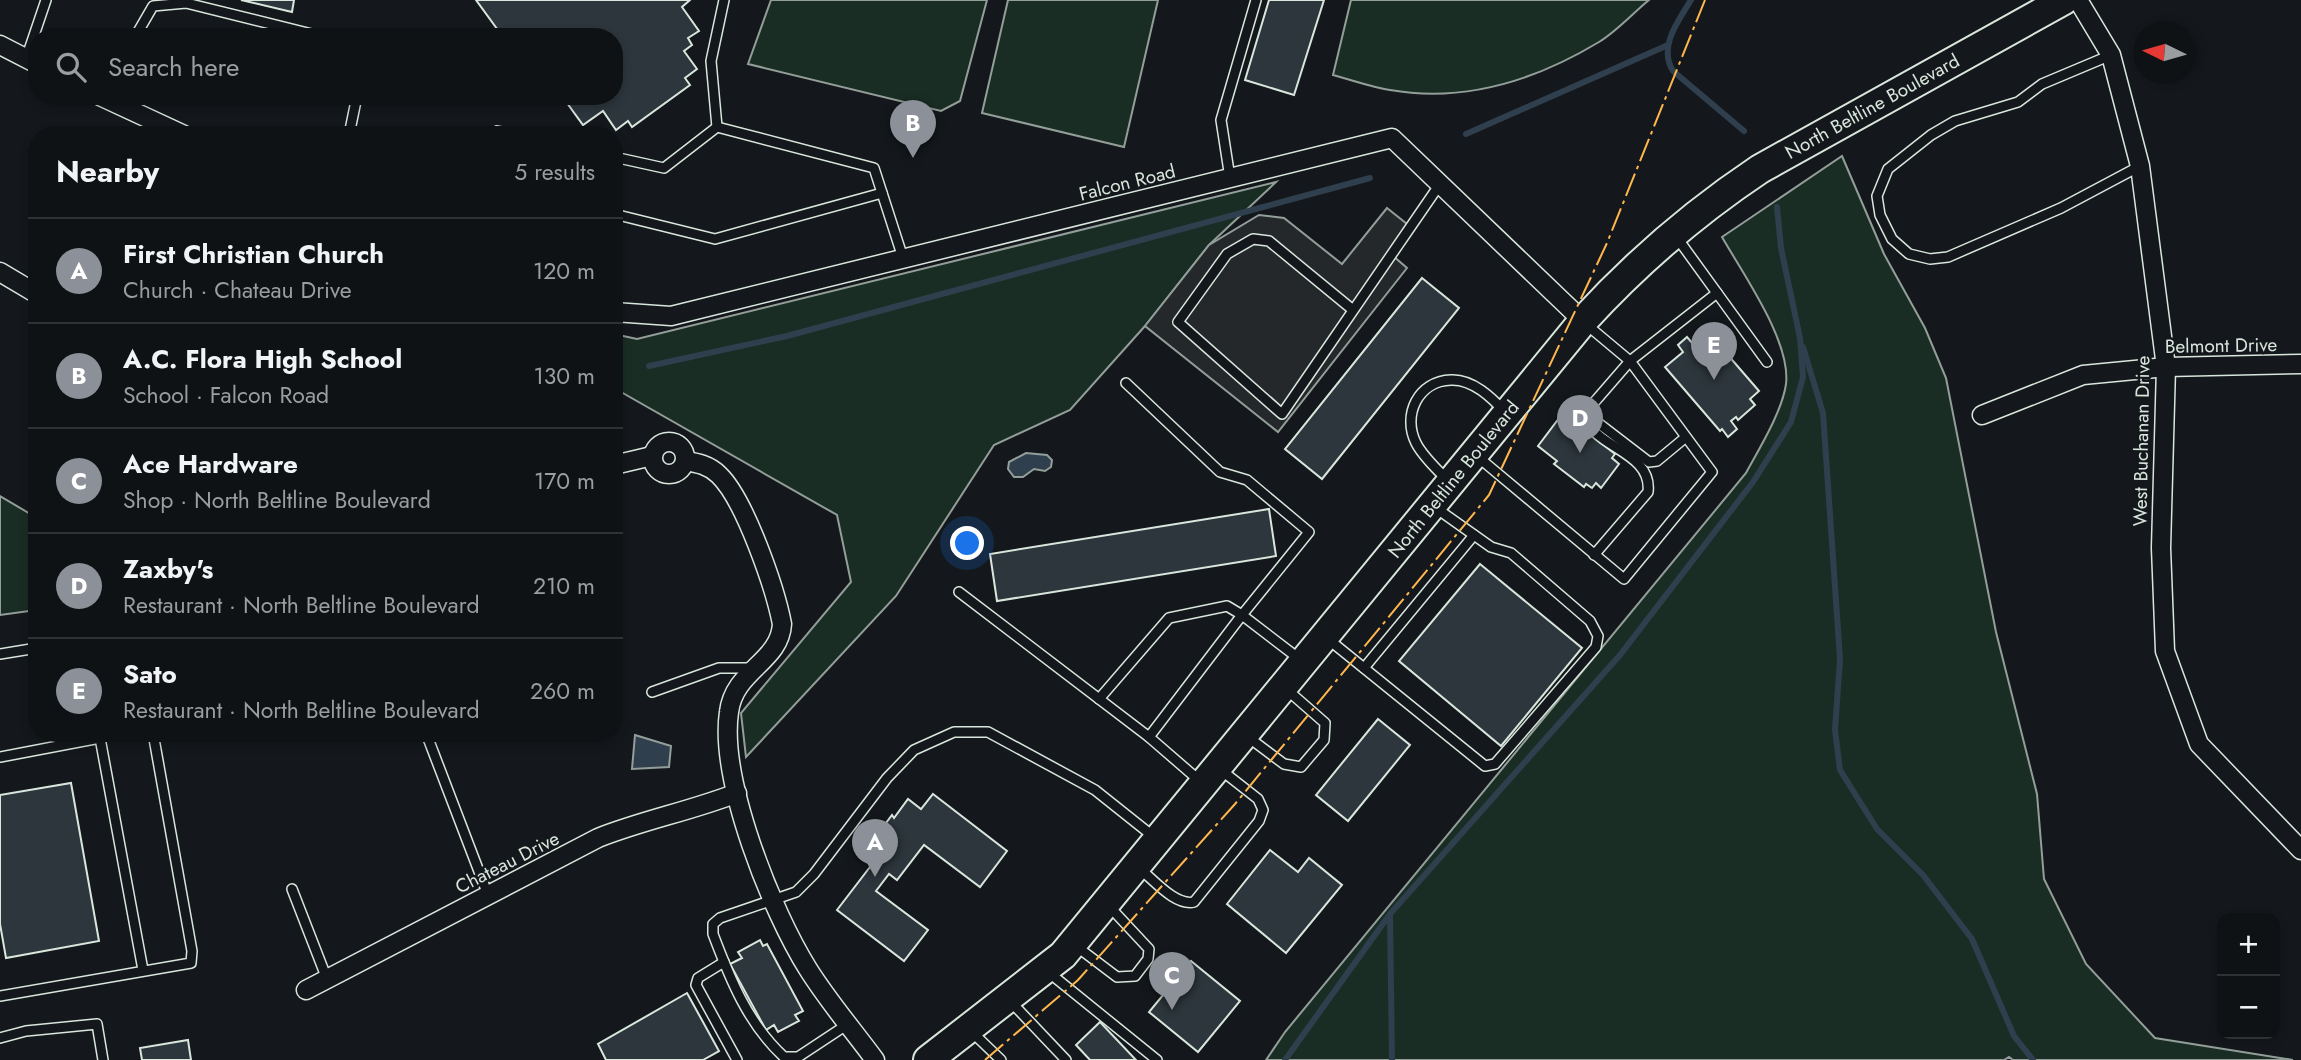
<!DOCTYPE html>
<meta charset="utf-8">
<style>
:root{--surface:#0f1215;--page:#1d2022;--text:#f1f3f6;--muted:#9b9ea0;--line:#2f3234;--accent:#8c9099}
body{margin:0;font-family:Jost,sans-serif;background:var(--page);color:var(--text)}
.controls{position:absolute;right:21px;bottom:21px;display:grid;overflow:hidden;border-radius:14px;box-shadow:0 4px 10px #0003}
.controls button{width:63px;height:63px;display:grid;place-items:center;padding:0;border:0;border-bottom:2px solid var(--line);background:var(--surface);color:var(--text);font:35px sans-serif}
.compass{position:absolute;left:2133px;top:21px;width:63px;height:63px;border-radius:50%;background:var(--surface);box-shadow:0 4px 10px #0003;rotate:275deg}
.you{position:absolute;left:968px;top:544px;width:24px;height:24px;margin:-18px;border:5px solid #fff;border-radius:50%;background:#1a73e8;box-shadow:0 0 0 10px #1a73e833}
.badge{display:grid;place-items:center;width:46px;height:46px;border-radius:50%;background:var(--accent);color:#fff;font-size:23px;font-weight:700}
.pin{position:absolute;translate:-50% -58px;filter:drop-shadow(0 2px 4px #0008)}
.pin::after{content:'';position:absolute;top:37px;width:24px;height:21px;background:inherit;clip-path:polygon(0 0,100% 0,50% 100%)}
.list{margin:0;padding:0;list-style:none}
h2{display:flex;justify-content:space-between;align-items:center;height:91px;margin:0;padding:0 28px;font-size:30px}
h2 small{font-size:23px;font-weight:400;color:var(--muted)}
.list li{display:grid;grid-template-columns:46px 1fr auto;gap:21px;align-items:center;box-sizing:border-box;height:105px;padding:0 28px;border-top:2px solid var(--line)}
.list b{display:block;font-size:26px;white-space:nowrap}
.list p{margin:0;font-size:23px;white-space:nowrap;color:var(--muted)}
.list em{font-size:23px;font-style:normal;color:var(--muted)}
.icon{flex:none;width:38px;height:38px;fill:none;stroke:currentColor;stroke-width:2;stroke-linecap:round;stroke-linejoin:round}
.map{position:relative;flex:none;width:2301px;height:1060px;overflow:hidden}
.search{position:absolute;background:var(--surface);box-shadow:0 4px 10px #0003;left:28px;top:28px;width:595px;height:77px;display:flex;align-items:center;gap:18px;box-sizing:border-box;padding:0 24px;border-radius:28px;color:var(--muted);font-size:26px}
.panel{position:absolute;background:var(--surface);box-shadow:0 4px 10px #0003;left:28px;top:126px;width:595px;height:616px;border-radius:28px}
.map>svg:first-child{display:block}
.green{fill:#1a2d24;stroke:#939e99;stroke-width:2}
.parking{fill:#24282b;stroke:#939e99;stroke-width:2}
.water{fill:#2f3f4d;stroke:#939e99;stroke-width:2}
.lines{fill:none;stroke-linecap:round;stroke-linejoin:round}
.stream{stroke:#2f3f4d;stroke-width:6}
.building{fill:#2c363c;stroke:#d8e6dc;stroke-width:2}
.lane-casing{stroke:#d8e6dc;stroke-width:12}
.street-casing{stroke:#d8e6dc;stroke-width:21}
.primary-casing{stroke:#d8e6dc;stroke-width:32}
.lane{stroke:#14181c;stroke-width:9}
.street{stroke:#14181c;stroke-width:18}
.primary{stroke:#14181c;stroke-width:28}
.power{stroke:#ffb74d;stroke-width:2;stroke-dasharray:24 5 3.5 5;stroke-linecap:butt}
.labels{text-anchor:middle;stroke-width:5;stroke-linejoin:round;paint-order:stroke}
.street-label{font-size:19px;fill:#d8e6dc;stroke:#14181c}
</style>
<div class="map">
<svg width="2301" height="1060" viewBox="0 0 2301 1060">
<rect width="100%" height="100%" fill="#14181c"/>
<!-- green -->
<g class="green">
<path d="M771,0H987L960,101L941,111L748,64Z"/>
<path d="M1008,0H1158L1124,147L982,113Z"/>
<path d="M1351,0H1649C1633,13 1617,31 1599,42C1536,80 1465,103 1390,90C1371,87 1352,80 1333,75Z"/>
<path d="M1842,156L1884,254L1925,328L1946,378L1996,632L2037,794L2044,879L2086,964L2155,1038L2293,1060H2013L2009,1057L2004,1060H1266L1285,1032L1746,473C1759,449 1782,412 1786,384C1791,341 1743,274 1722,237Z"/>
<path d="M1276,182L1209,245L1145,326L1070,410L994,445L896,596L746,757L741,713L851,582L837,515L614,388V334L637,339Z"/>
<path d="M0,496L37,518V610L0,615Z"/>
</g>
<!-- parking -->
<path class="parking" d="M1387,208L1412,228L1392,255L1407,268L1278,432L1145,326L1209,245L1259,215L1284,218L1342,264Z"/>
<!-- water -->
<g class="water">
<path d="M1026,453L1047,455L1052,460L1051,467L1045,471L1034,469L1023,477H1014L1008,469L1009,462Z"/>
<path d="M635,735L671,746L669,767L632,769Z"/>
</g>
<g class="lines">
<!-- stream -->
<g class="stream">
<path d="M1691,0C1678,21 1658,47 1673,71L1744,131"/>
<path d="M1466,134L1668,45"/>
<path d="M1803,347L1823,413L1840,659L1835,730L1840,770L1877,829L1923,875L1972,939L2014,1036L2033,1060"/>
<path d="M649,366L787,336L1370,178"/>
<path d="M1285,1060L1390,914"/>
<path d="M1392,1060L1390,914L1620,655L1753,482L1791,422L1803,377L1800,338L1781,248L1777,207"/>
</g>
</g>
<!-- building -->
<g class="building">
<path d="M241,0H294L292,12Z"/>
<path d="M476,0H690L682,7L699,31L688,38L692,45L684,51L697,69L685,78L690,85L632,127L628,121L616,130L603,111L583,125L562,96H614V37H503Z"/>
<path d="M1269,0H1324L1294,95L1245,80Z"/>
<path d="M1422,278L1459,308L1322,479L1285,449Z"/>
<path d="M1708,332L1759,391L1750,399L1755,405L1738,420L1736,417L1731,421L1737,429L1728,437L1722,429L1720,431L1665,367L1683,352L1678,345L1687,337L1693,344Z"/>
<path d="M1563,413L1615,454L1612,458L1619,464L1601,488L1596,483L1592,488L1586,484L1584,487L1554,464L1557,461L1538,446Z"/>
<path d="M1269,509L1276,556L997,601L990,554Z"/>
<path d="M1480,564L1582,648L1501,746L1399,661Z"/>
<path d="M1378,719L1410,745L1348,821L1316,795Z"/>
<path d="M71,783L99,941L6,958L0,924V795Z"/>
<path d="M933,794L1007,851L980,887L924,845L897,880L889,874L876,891L928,930L904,961L837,910L873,863L862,855L892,815L894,818L908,799L921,809Z"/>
<path d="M1270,850L1298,872L1309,858L1342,885L1286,953L1227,904Z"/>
<path d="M760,940L763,946L767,944L803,1011L795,1015L799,1021L778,1032L774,1025L766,1030L730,964L742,958L738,952Z"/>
<path d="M1191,961L1240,1001L1198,1052L1149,1012Z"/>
<path d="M687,993L719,1051L703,1060H606L598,1044Z"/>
<path d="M1100,1022L1136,1060H1090L1076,1045Z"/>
<path d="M188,1040L191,1060H142L140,1048Z"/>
</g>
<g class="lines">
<defs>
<g id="lane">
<path d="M135,37L153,6L186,3L324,37"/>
<path d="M2111,55L2042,84L2018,102L1955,121L1931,135L1888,169L1877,196L1880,215L1892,239L1909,254L1930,259L1948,257L2061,208L2140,166"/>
<path d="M26,59L46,0"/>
<path d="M717,127L711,61L724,0"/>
<path d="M349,135L357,96"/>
<path d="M496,135L497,131L516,135"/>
<path d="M614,157L664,168L717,127L874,168L903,258"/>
<path d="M1230,178L1221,120L1256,0"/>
<path d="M614,214L715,239L882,193"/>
<path d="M1717,293L1767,362"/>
<path d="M1353,310L1269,241L1253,239L1227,254L1178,322L1282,414L1440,184"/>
<path d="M1587,325L1630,361L1717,293L1675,235"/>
<path d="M1587,415C1588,447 1653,450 1648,492L1594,555"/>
<path d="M1478,457L1624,579L1712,472L1630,361L1591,406L1593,419L1649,462L1657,461L1686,437"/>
<path d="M1448,481C1437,469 1423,457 1416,443C1402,415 1418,381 1451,380C1473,379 1492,398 1505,412"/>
<path d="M959,592L1149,737"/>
<path d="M1328,639L1485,766L1495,764L1596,647L1598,636L1590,621L1511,553L1491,547L1436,508"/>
<path d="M0,654L37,648"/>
<path d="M1364,668L1474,535"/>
<path d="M652,692L719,668H752"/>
<path d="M1099,699L1169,618L1227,606L1242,615L1309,532L1247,480L1220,472L1126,383"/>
<path d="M426,733L488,895"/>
<path d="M1248,737L1284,764L1301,767L1324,740L1325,723L1285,688"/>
<path d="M0,757L100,738L143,970"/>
<path d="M1201,782L1149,737L1242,615L1302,661"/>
<path d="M1140,869C1154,880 1175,906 1194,902L1259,821L1263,810L1258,799L1221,770"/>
<path d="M292,889L327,979"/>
<path d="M1076,946L1117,977L1135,976L1148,959L1149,949L1108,905"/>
<path d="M724,962L698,978L696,985L737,1060"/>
<path d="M1047,971L1157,1060"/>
<path d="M0,996L191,963L192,951L153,733"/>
<path d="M1011,1002L1066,1060"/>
<path d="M848,1024L798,1057H784C748,1024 730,979 713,934V924L720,918L796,892L814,874L887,778L914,750L954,732H988L1095,790L1154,837"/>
<path d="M972,1032L1001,1060"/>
<path d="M0,1038L26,1031L97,1024L103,1060"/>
</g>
<g id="street">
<path d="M2078,0L2111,55L2140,166L2166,367L2161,548L2165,651L2199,744L2301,850"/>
<path d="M0,45L37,64"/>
<path d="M100,96L184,135"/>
<path d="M0,272L37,294"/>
<path d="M614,312L671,316L1392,138L1583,321"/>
<path d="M1982,415L2083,375L2166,367L2301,364"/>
<circle cx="669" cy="458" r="16"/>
<path d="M685,461C698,463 709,465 719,475C745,500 775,588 782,624C780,662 734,670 729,712C719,780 772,912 808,969C828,1001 853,1030 875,1060"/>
<path d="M614,465L652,456"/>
<path d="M306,990L598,838C643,820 691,811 737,793"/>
</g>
<path id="primary" d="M928,1060L1063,955L1583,321C1636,263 1694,213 1760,169L2064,0"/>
</defs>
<!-- lane casing -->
<use href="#lane" class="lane-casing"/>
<!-- street casing -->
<use href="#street" class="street-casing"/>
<!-- primary casing -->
<use href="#primary" class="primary-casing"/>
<!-- lane -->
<use href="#lane" class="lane"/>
<!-- street -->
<use href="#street" class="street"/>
<!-- primary -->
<use href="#primary" class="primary"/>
<!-- power -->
<path class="power" d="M985,1060L1078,980L1235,804L1489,495L1607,243L1705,0"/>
</g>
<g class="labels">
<!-- street labels -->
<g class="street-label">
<text transform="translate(1872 106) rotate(-29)" y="7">North Beltline Boulevard</text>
<text transform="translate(1127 182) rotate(-14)" y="7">Falcon Road</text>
<text transform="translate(2221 345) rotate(-1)" y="7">Belmont Drive</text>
<text transform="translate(2141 441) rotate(-89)" y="7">West Buchanan Drive</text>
<text transform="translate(1453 479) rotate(-51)" y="7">North Beltline Boulevard</text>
<text transform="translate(507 862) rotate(-27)" y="7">Chateau Drive</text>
</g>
</g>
</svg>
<div class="controls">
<button>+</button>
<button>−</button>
</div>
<svg class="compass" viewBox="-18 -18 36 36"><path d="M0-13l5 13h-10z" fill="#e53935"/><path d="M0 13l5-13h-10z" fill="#9b9ea0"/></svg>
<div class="you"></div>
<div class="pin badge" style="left:875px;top:877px">A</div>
<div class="pin badge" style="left:913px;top:158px">B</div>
<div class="pin badge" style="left:1172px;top:1010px">C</div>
<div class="pin badge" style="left:1580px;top:453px">D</div>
<div class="pin badge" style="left:1714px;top:380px">E</div>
<div class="search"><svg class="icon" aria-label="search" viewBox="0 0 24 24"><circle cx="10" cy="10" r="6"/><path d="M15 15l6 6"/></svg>Search here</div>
<section class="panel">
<h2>Nearby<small>5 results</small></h2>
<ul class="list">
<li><span class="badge">A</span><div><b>First Christian Church</b><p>Church · Chateau Drive</p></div><em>120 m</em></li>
<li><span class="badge">B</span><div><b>A.C. Flora High School</b><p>School · Falcon Road</p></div><em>130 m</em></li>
<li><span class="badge">C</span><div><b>Ace Hardware</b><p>Shop · North Beltline Boulevard</p></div><em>170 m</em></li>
<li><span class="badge">D</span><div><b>Zaxby's</b><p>Restaurant · North Beltline Boulevard</p></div><em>210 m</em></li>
<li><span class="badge">E</span><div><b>Sato</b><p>Restaurant · North Beltline Boulevard</p></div><em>260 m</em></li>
</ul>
</section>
</div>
